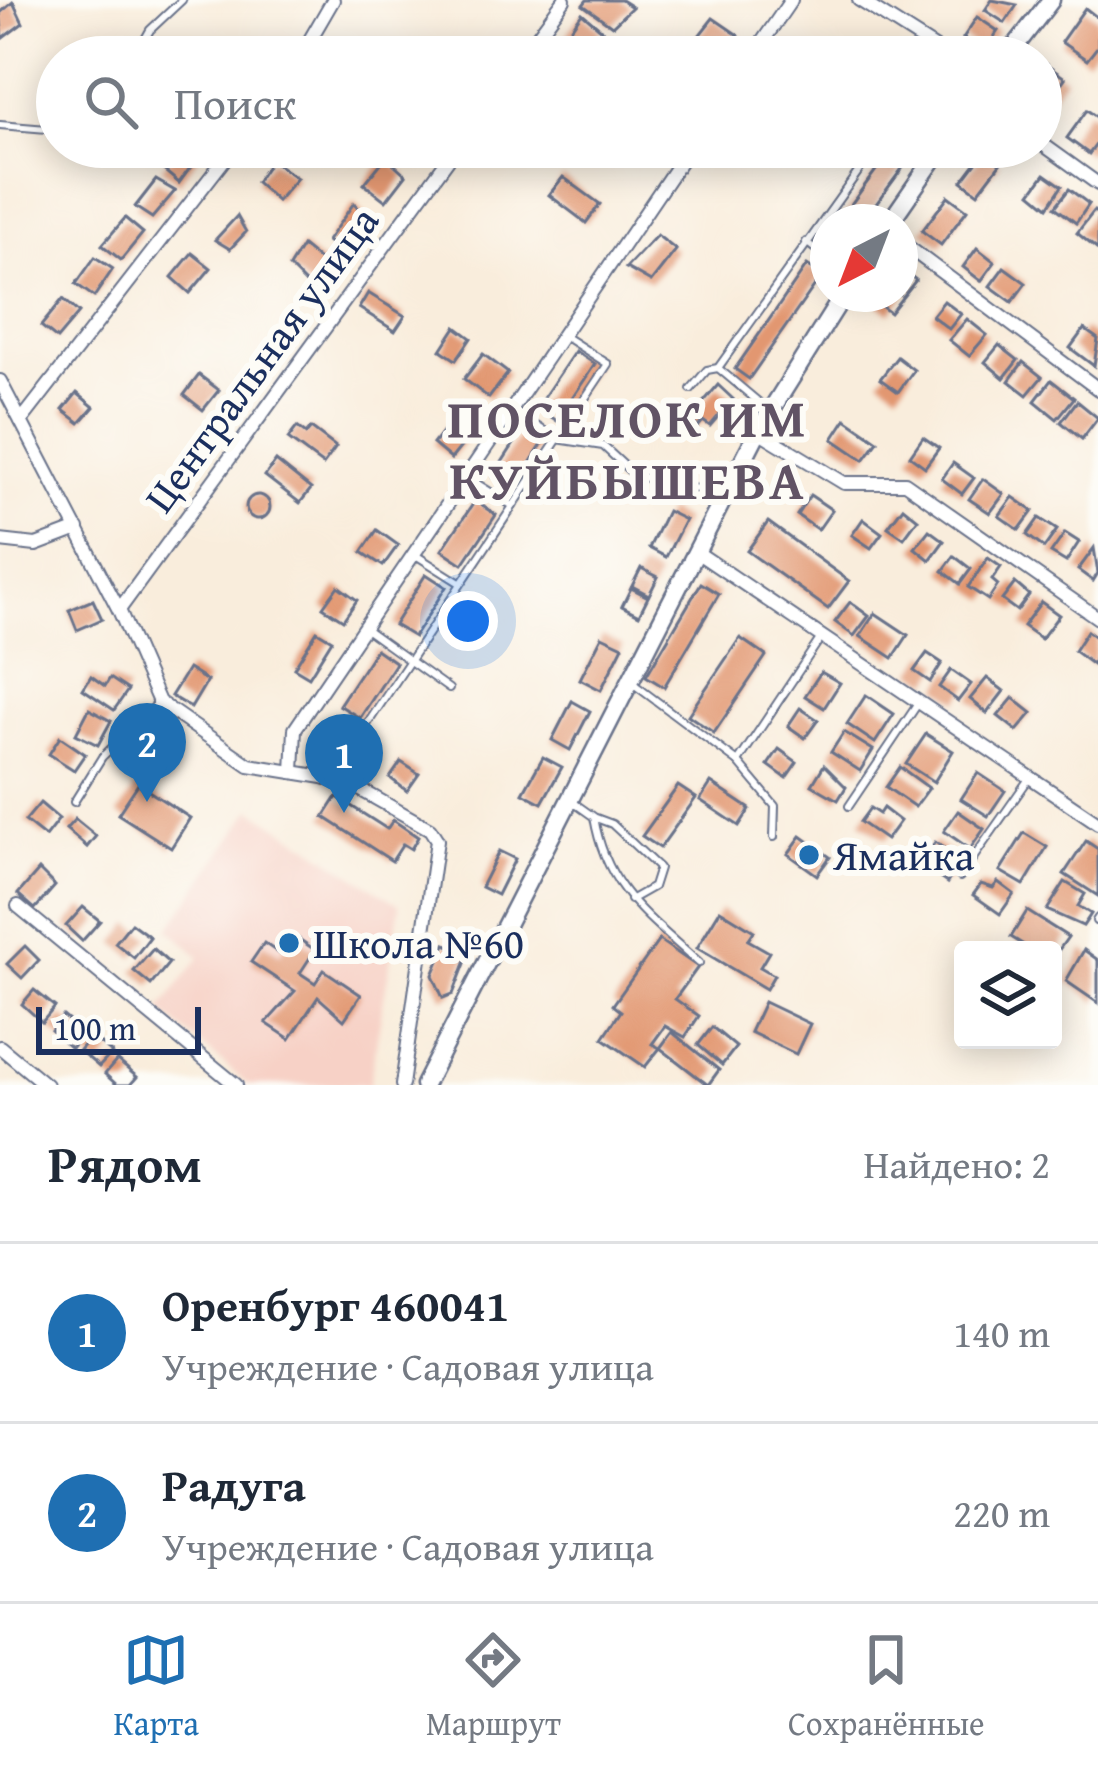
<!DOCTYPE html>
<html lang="ru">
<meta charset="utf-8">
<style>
:root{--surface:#fff;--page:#f6f6f7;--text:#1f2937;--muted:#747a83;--line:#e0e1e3;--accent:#1f6fb2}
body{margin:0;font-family:"Gentium Book Plus",serif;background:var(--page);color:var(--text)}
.controls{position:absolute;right:36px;bottom:36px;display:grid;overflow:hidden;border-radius:12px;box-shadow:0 6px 30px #0003}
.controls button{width:108px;height:108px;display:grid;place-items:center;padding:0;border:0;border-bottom:3px solid var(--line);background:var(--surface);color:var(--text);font:60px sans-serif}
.compass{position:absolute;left:810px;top:204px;width:108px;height:108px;border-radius:50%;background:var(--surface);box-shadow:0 6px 30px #0003;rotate:222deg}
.scale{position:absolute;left:36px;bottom:30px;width:165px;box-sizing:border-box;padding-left:12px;border:6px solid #1b2f5e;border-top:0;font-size:33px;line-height:42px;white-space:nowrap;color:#1b2f5e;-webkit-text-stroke:9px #fdfcf7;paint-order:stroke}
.you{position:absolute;left:468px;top:621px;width:42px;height:42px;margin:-30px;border:9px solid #fff;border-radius:50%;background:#1a73e8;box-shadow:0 0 0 18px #1a73e833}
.badge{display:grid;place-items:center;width:78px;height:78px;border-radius:50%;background:var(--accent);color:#fff;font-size:39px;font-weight:700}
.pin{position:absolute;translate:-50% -99px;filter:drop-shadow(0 3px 6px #0008)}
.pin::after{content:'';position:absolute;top:63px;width:42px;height:36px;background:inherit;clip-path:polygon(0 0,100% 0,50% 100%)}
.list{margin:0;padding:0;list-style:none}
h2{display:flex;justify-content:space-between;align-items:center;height:156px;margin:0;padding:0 48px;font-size:51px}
h2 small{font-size:39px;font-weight:400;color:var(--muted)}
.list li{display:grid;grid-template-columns:78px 1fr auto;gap:36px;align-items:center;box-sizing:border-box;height:180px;padding:0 48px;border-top:3px solid var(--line)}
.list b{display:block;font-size:45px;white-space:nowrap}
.list p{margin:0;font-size:39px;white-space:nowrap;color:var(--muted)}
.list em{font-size:39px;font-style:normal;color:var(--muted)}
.icon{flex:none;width:66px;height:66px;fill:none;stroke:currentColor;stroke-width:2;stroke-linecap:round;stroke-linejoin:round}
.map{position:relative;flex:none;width:1098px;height:1085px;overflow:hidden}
.search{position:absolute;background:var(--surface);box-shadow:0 6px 30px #0003;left:36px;right:36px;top:36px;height:132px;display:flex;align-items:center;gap:30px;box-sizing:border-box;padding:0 42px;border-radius:66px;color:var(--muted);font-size:45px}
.sheet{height:516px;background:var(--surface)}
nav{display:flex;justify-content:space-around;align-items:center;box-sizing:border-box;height:168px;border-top:3px solid var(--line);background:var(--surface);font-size:33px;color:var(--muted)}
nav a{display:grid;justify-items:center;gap:6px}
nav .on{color:var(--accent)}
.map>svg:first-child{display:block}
.built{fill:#f7d1c6}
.building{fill:#e29771}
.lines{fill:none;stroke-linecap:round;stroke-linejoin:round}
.lane-casing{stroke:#69728a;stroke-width:10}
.street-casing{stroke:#69728a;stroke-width:16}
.secondary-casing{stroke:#69728a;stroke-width:21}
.lane{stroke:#fff;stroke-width:6}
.street{stroke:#fff;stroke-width:12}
.secondary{stroke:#fff;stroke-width:16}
.poi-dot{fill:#1f6fb2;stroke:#fdfcf7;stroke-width:4.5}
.labels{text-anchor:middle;stroke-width:12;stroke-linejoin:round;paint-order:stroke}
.street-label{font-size:42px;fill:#1b2f5e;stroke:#fdfcf7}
.poi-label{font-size:42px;fill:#1b2f5e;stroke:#fdfcf7;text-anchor:start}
.district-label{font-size:54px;font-weight:bold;letter-spacing:3px;fill:#615365;stroke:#fdfcf7}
</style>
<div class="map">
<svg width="1098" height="1085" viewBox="0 0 1098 1085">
<rect width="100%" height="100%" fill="#fdfcf7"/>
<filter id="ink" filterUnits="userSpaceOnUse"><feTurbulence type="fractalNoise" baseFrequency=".00833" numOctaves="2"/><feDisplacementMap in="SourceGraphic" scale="24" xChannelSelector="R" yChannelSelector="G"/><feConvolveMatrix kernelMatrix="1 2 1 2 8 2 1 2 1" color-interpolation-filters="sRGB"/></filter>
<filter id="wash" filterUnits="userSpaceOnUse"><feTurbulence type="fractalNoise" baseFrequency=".004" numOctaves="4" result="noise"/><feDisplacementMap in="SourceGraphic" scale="48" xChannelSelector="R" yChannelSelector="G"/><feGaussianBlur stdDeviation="2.7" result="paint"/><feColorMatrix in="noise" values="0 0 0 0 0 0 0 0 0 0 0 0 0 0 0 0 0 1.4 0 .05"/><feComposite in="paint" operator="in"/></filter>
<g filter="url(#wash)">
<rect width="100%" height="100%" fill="#f9eddc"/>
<!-- built -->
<path class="built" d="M252,809L400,905L369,1085H249L160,1010L200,957L169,929Z"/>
<g id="blocks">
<!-- building -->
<g class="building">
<path d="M587,0H621L632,7L612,26L583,5Z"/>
<path d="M992,0L1017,5L1005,23L985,10Z"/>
<path d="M13,2L23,23L3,38L0,13Z"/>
<path d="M1085,8L1098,18V46L1087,60L1061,42Z"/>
<path d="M582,13L602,30L584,50L567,34Z"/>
<path d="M977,17L998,31L984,52L963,38Z"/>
<path d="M713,18L738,35L720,57H706L690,47Z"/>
<path d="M1044,63L1065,78L1044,108L1041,68Z"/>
<path d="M1087,110L1098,118V142L1089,154L1067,138Z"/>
<path d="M182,147L201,153L179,183L161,168Z"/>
<path d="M893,147H918L863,222H838Z"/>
<path d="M984,152L1000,164L978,193L962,181Z"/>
<path d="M386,157L406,175L386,201L364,184Z"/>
<path d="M271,160L297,178L277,201L256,182Z"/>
<path d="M1045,174L1062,186L1048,207L1031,193Z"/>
<path d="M563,177L600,204L586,223L549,195Z"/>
<path d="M156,180L175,191L152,218L135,207Z"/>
<path d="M1069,189L1089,204L1076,223L1055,207Z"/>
<path d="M948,196L967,210L941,245L922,231Z"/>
<path d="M354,203L371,223L344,255L327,241Z"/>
<path d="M1094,211L1098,214V250L1077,233Z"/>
<path d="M237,216L246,232L230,249L215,240Z"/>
<path d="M125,218L143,233L121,260L102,245Z"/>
<path d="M657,235L676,250L651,282L626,268Z"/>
<path d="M302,246L329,268L314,292L289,267Z"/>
<path d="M977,248L995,262L981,281L963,267Z"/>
<path d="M192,253L211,268L190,293L172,277Z"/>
<path d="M95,257L113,269L94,297L76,284Z"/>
<path d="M807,265L822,275L749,379L735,369Z"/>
<path d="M1004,267L1026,283L1012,302L990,286Z"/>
<path d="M900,268L916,280L890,313L874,301L880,294H900Z"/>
<path d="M368,293L405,316L395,331L359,308Z"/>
<path d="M63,299L79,313L57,339L41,326Z"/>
<path d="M944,301L961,314L949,329L932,316Z"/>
<path d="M967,319L987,335L969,356L949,340Z"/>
<path d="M456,327L471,338L456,360L441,350Z"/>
<path d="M1084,329L1098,339L1094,366L1070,348Z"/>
<path d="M999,345L1018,360L1004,378L985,362Z"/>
<path d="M575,351L595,364L557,421L537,407Z"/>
<path d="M483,354L508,373L489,398L464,379Z"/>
<path d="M897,357L914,370L898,392L880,379Z"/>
<path d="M1023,362L1042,377L1027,395L1009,381Z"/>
<path d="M199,375L219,390L203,410L184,395Z"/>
<path d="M1051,380L1074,398L1057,419L1035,401Z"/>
<path d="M718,385L733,399L710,426L703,421L698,427L689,419Z"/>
<path d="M77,393L94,407L80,423L63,410Z"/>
<path d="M1077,401L1098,418L1082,439L1061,422Z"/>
<path d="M453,418L472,433L451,459L433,444Z"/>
<path d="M846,419L878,441L864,460L833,439Z"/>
<path d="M297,427L306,434L311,428L336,447L323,465L288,439Z"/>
<path d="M525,427L545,440L513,489L493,476Z"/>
<path d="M923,437L939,448L925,467L910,456Z"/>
<path d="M276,461L311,489L300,503L265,476Z"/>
<path d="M953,463L974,478L962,494L942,479Z"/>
<path d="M983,479L1004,494L990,513L969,499Z"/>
<path d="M810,495L832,510L818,530L797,515Z"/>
<circle cx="258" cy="507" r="12"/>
<path d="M1013,497L1033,511L1019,530L999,516Z"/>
<path d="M475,501L496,515L463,564L442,550Z"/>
<path d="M903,507L918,519L904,538L888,527Z"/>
<path d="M667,511L685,520L666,557L649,548Z"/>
<path d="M1039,518L1057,530L1044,548L1027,535Z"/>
<path d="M863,519L882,533L871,548L852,535Z"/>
<path d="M768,522L849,581L828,609L747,551Z"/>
<path d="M377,530L398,545L383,566L362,552Z"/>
<path d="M929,530L944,541L930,560L915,548Z"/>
<path d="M1065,533L1079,542L1066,562L1051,553Z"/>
<path d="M1094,548L1098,573L1093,581L1078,570Z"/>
<path d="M954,556L971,569L960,584L943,571Z"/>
<path d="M988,558L1001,567L992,580L998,585L988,600L968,587Z"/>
<path d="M641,568L658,577L649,595L632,586Z"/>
<path d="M426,574L446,587L414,637L394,625Z"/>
<path d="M701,583L719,594L664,687L646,676Z"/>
<path d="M1015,583L1029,595L1017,611L1002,600Z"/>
<path d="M338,586L357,600L343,620L323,607Z"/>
<path d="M631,588L648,597L639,615L622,606Z"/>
<path d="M93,600L102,619L77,630L69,610Z"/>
<path d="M850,602L869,616L854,636L835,622Z"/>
<path d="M1041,602L1059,615L1041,639L1023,626Z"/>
<path d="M875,613L908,635L893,658L860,636Z"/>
<path d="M317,631L332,640L309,677L294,668Z"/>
<path d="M1087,631L1098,639L1093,665L1074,651Z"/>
<path d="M602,636L623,646L601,690L580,679Z"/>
<path d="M740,638L766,656L714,733L688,715Z"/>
<path d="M376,649L396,663L360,718L339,705Z"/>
<path d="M927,653L942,663L930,682L914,671Z"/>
<path d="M188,669L207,681L191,708L171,696Z"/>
<path d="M951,670L971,684L958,701L939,687Z"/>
<path d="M821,672L840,683L824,708L805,696Z"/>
<path d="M91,676L105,686L110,678L128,690L114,710L83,689Z"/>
<path d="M987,678L1004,691L987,713L970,699Z"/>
<path d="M866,695L894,714L875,743L847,724Z"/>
<path d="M1013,698L1032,713L1017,731L998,716Z"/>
<path d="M572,701L590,711L570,750L552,740Z"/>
<path d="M800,708L818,720L805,738L788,726Z"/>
<path d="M89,709L111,721L98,745L76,734Z"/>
<path d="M331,724L344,733L328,757L315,748Z"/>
<path d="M844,732L873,750L860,771L831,752Z"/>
<path d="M926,734L953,751L934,782L906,764Z"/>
<path d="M60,737L85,754L74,770L49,754Z"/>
<path d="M779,749L797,762L786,778L768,765Z"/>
<path d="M543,757L562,767L542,803L523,793Z"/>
<path d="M401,762L419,774L407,791L390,778Z"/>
<path d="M824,765L846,787L838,800L812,785Z"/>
<path d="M900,767L929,788L915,807L886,787Z"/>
<path d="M978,773L1005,791L988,816L961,799Z"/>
<path d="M711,783L750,809L739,826L700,800Z"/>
<path d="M138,784L190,818L171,848L118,814Z"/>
<path d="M678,786L696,798L660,848L642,836Z"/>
<path d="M337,797L387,829L393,820L418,837L411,849L403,844L392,861L324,817Z"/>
<path d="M40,803L59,819L45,837L25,821Z"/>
<path d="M870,808L879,814L883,808L900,821L886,840L860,822Z"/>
<path d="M958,811L984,829L970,849L944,831Z"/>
<path d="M75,819L96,836L87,847L66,829Z"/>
<path d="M1024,833L1047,847L1024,885L1000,871Z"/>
<path d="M801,836L830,857L817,875L788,854Z"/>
<path d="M1086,841L1098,849V896L1064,874Z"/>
<path d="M935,842L952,854L947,860L957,867L947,883L920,864Z"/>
<path d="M499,851L515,859L497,895L481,887Z"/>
<path d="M39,870L55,886L35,909L18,894Z"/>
<path d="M998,882L1014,894L1000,914L973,895L981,884L993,888Z"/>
<path d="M1065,882L1085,894L1078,906L1091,914L1083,926L1047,910Z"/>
<path d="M83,907L100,921L82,941L66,926Z"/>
<path d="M720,910L754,931L748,940L769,952L760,967L774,975L766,989L697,948Z"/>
<path d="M1027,911L1068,937L1053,958V950H1032L1011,937Z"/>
<path d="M131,923L150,937L134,958L115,943Z"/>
<path d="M293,935L315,950L300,973L315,983L324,970L361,995L344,1020L318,997L290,1039L266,1023L295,991L251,962L264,943L280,954Z"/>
<path d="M659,940L698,967L675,999L699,1016L685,1037L665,1026L652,1044L660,1048L645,1067L603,1038L621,1011L613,1005Z"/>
<path d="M446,944L469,953L453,994L443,998L433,975Z"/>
<path d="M25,946L39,960L22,978L7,964Z"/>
<path d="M153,949L169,963L151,985L134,971Z"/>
<path d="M1084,950L1098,960V1003L1066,981Z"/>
<path d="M34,990L55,1007L42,1022L22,1004Z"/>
<path d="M764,1002L810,1024L796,1054L750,1032Z"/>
<path d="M63,1016L83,1033L71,1048L51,1030Z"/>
<path d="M712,1027L736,1047L722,1065L698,1045Z"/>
<path d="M672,1032L719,1070L708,1085L660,1048Z"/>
<path d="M91,1036L112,1053L99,1067L79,1050Z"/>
<path d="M117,1060L137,1077L130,1085H117L105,1074Z"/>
</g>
</g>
</g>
<g filter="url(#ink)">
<use href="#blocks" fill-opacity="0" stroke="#69728a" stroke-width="3"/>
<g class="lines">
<defs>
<g id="lane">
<path d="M135,57L150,30L182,0"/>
<path d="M0,125L47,129L57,122"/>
<path d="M806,242L828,259"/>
<path d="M691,389L707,370L718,368"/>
<path d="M767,409L718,368L876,147"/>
<path d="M513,411L557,439L603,446L630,471L666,487L724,490"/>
<path d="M468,478L513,506"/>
<path d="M414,554L460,583"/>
<path d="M364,628L449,689"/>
<path d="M631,682L738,762L775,806L774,837"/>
<path d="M358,738L608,364L561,334"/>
<path d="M738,762L820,639"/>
<path d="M570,800L594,817C606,890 648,916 699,963"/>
<path d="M74,802L102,757L159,702"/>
<path d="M849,806L917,705"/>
<path d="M596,818L612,824L659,868L653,887L630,900"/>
<path d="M960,877L1028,780"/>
<path d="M1096,921L1098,918"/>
</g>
<g id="street">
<path d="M859,0L949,57"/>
<path d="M300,57L333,0"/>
<path d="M522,57L564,0"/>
<path d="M752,57L791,0"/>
<path d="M1041,143L1098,184"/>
<path d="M900,241L1098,389"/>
<path d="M0,381L119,610L159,702L249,765L323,777L361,790L430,829L437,840L402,1085"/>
<path d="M21,421L234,147"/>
<path d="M758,431L844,483H905L1098,618"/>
<path d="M0,541L36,545L78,529"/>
<path d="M695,551L1098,823"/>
<path d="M119,610L457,147"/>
<path d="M293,772L295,729L690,147"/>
<path d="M18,906L236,1085"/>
<path d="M0,1047L46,1085"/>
</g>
<g id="secondary">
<path d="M1007,57L1051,0"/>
<path d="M890,222L942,147"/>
<path d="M424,1085L758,431L844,294"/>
</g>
</defs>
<!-- lane casing -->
<use href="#lane" class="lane-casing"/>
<!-- street casing -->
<use href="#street" class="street-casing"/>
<!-- secondary casing -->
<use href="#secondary" class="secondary-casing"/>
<!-- lane -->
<use href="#lane" class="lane"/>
<!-- street -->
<use href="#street" class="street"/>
<!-- secondary -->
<use href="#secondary" class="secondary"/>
</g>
</g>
<!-- markers -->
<g class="poi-dot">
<circle cx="809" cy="855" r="12"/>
<circle cx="289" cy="943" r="12"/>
</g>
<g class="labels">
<!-- street labels -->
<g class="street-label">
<text transform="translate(261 359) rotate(-54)" y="15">Центральная улица</text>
</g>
<!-- poi labels -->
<g class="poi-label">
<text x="833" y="870">Ямайка</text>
<text x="313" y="958">Школа №60</text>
</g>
<!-- district labels -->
<g class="district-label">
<text x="628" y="437">ПОСЕЛОК ИМ<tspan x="628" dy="62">КУЙБЫШЕВА</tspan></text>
</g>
</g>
</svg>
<div class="controls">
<button><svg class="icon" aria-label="layers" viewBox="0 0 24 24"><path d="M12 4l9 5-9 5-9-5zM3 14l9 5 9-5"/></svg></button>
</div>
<svg class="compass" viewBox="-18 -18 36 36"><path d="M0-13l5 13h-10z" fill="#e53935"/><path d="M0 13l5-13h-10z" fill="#747a83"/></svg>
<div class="scale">100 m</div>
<div class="you"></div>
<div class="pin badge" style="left:344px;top:813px">1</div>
<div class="pin badge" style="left:147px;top:802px">2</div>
<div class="search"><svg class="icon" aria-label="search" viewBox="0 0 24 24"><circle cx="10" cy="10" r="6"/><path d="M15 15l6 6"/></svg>Поиск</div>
</div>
<section class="sheet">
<h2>Рядом<small>Найдено: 2</small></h2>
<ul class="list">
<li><span class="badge">1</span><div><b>Оренбург 460041</b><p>Учреждение · Садовая улица</p></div><em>140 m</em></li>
<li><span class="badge">2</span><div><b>Радуга</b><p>Учреждение · Садовая улица</p></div><em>220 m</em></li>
</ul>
</section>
<nav>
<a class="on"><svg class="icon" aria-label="map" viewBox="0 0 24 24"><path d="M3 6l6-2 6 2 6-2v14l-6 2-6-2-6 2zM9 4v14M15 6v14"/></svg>Карта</a>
<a><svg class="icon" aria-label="directions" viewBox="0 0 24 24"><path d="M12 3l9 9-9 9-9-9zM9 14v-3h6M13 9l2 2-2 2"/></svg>Маршрут</a>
<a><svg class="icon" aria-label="saved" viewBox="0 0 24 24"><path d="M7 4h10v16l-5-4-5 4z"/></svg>Сохранённые</a>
</nav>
